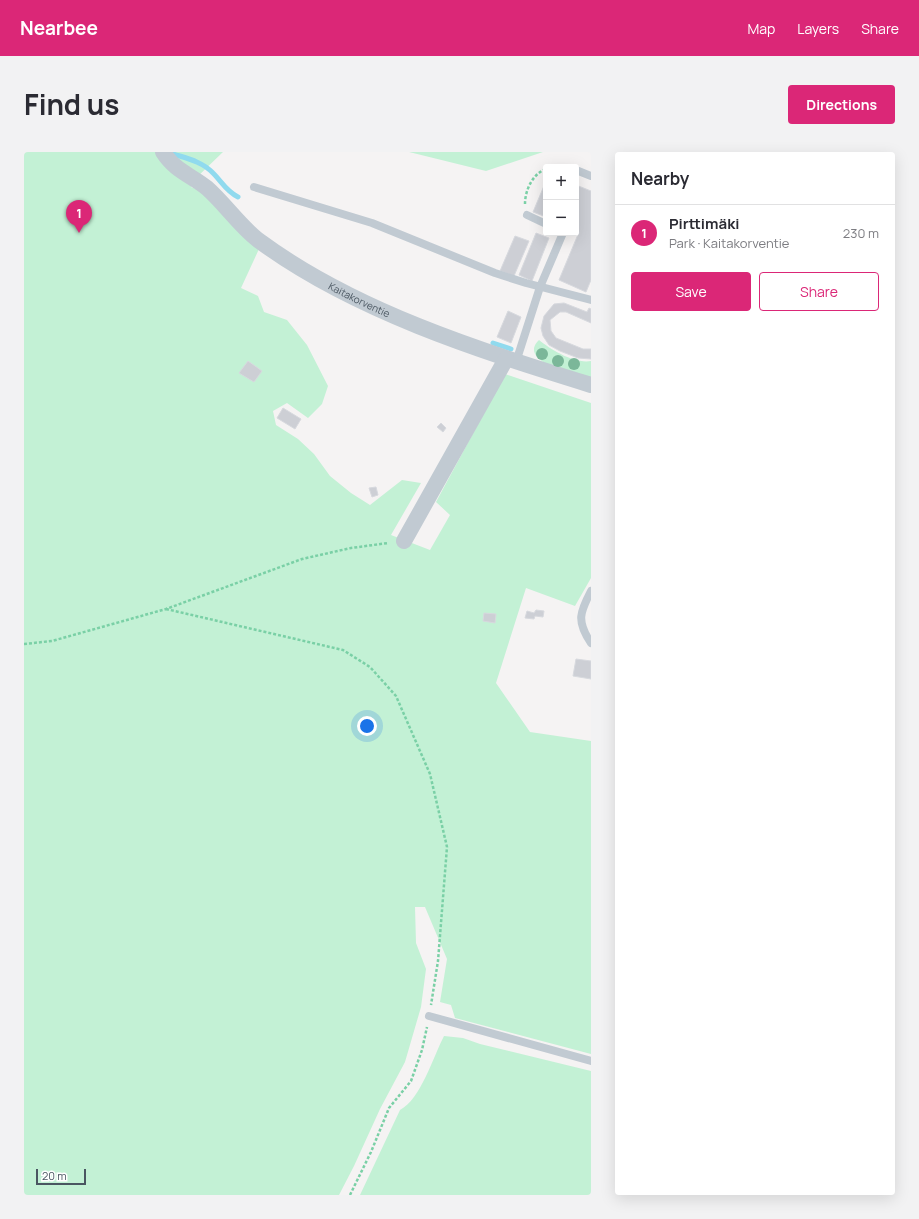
<!DOCTYPE html>
<meta charset="utf-8">
<style>
:root{--surface:#fff;--page:#f2f2f3;--text:#2b2b33;--muted:#7c7c81;--line:#e1e1e2;--accent:#db2777}
body{margin:0;font-family:Manrope,sans-serif;background:var(--page);color:var(--text)}
.controls{position:absolute;right:12px;top:12px;display:grid;overflow:hidden;border-radius:4px;box-shadow:0 4px 16px #0002}
.controls button{width:36px;height:36px;display:grid;place-items:center;padding:0;border:0;border-bottom:1px solid var(--line);background:var(--surface);color:var(--text);font:20px sans-serif}
.scale{position:absolute;left:12px;bottom:10px;width:50px;box-sizing:border-box;padding-left:4px;border:2px solid #4a5661;border-top:0;font-size:11px;line-height:14px;white-space:nowrap;color:#4a5661;-webkit-text-stroke:3px #fff;paint-order:stroke}
.you{position:absolute;left:343px;top:574px;width:14px;height:14px;margin:-10px;border:3px solid #fff;border-radius:50%;background:#1a73e8;box-shadow:0 0 0 6px #1a73e833}
.badge{display:grid;place-items:center;width:26px;height:26px;border-radius:50%;background:var(--accent);color:#fff;font-size:13px;font-weight:700}
.pin{position:absolute;translate:-50% -33px;filter:drop-shadow(0 1px 2px #0008)}
.pin::after{content:'';position:absolute;top:21px;width:14px;height:12px;background:inherit;clip-path:polygon(0 0,100% 0,50% 100%)}
.list{margin:0;padding:0;list-style:none}
h2{display:flex;justify-content:space-between;align-items:center;height:52px;margin:0;padding:0 16px;font-size:17px}
h2 small{font-size:13px;font-weight:400;color:var(--muted)}
.list li{display:grid;grid-template-columns:26px 1fr auto;gap:12px;align-items:center;box-sizing:border-box;height:56px;padding:0 16px;border-top:1px solid var(--line)}
.list b{display:block;font-size:15px;white-space:nowrap}
.list p{margin:0;font-size:13px;white-space:nowrap;color:var(--muted)}
.list em{font-size:13px;font-style:normal;color:var(--muted)}
.actions{display:flex;gap:8px;padding:12px 16px}
.actions a{flex:1;padding:9px 0;border:1px solid var(--accent);border-radius:4px;text-align:center;font-size:14px;color:var(--accent)}
.actions .main{background:var(--accent);color:#fff}
.map{position:relative;flex:none;width:567px;height:1043px;overflow:hidden;border-radius:4px}
header{display:flex;align-items:center;gap:24px;box-sizing:border-box;height:56px;padding:0 20px;background:var(--accent);color:#fff}
header strong{font-size:19px}
nav{display:flex;gap:22px;margin-inline-start:auto;font-size:14px}
.intro{display:flex;align-items:center;justify-content:space-between;box-sizing:border-box;height:96px;padding:0 24px}
h1{margin:0;font-size:28px}
.button{padding:10px 18px;border-radius:4px;background:var(--accent);color:#fff;font-size:14px;font-weight:700}
main{display:flex;gap:24px;padding:0 24px}
aside{flex:1;background:var(--surface);border-radius:4px;box-shadow:0 4px 16px #0002}
.map>svg:first-child{display:block}
.green{fill:#c3f1d5}
.lines{fill:none;stroke-linecap:round;stroke-linejoin:round}
.stream{stroke:#90daee;stroke-width:5}
.building{fill:#cdcfd5;stroke:#d7d9de}
.path{stroke:#7ad0a6;stroke-width:2.5;stroke-dasharray:3 2;stroke-linecap:butt}
.lane{stroke:#c1cad2;stroke-width:8}
.street{stroke:#c1cad2;stroke-width:16}
.tree{fill:#7bb799}
.labels{text-anchor:middle;stroke-width:3;stroke-linejoin:round;paint-order:stroke}
.street-label{font-size:10px;fill:#4a5661;stroke:#fff}
</style>
<header>
<strong>Nearbee</strong>
<nav><a>Map</a><a>Layers</a><a>Share</a></nav>
</header>
<div class="intro"><h1>Find us</h1><a class="button">Directions</a></div>
<main>
<div class="map">
<svg width="567" height="1043" viewBox="0 0 567 1043">
<rect width="100%" height="100%" fill="#f5f3f3"/>
<!-- green -->
<g class="green">
<path d="M0,0H199L171,27L167,35L182,41L235,97L217,136L234,144L240,160L263,168L283,193L304,234L298,252L284,266L263,251L249,259L252,273L274,287L290,302L306,324L327,341L346,353L378,328L397,331L367,383L406,398L426,363L412,350L481,222L567,251V426L551,454L502,436L472,531L506,580L567,589V902L431,866L427,853L416,850L423,807L401,755H391L392,791L402,817L397,855L381,910L356,957L330,1014L315,1043H0Z"/>
<path d="M385,0H519L462,19Z"/>
<path d="M515,188C527,198 551,212 567,209V228C555,224 492,210 515,188Z"/>
<path d="M420,884L439,886L456,892L567,919V1043H336L376,958C397,947 409,905 420,884Z"/>
</g>
<g class="lines">
<!-- stream -->
<g class="stream">
<path d="M146,1C161,6 178,9 189,21C198,30 202,39 214,45"/>
<path d="M469,191L487,197"/>
</g>
</g>
<!-- building -->
<g class="building">
<path d="M522,29V65L509,60Z"/>
<path d="M552,33L567,39V128L562,140L535,128L555,80L552,78Z"/>
<path d="M512,81L525,86L508,129L495,123Z"/>
<path d="M491,84L505,89L490,124L476,119Z"/>
<path d="M540,151L563,160L565,156L567,157V171L542,160H536L526,168L527,179L532,186L559,197H567V207L554,206L536,199L525,193L519,184L517,176L520,164L530,152Z"/>
<path d="M484,159L497,165L487,191L473,185Z"/>
<path d="M224,209L238,219L230,230L215,221Z"/>
<path d="M259,256L277,267L271,277L253,266Z"/>
<path d="M417,271L422,276L419,280L413,275Z"/>
<path d="M352,335L354,343L348,345L345,336Z"/>
<path d="M512,458L520,459L519,465L511,464L510,467L501,466L503,459L510,461Z"/>
<path d="M460,461L472,462L471,471L459,469Z"/>
<path d="M552,507L567,509V527L549,524Z"/>
</g>
<g class="lines">
<!-- path -->
<g class="path">
<path d="M529,15H539"/>
<path d="M501,52C501,39 508,22 522,17"/>
<path d="M142,457L319,498L346,515L372,544L406,622L423,695L414,809L407,853"/>
<path d="M0,492L28,489L142,457L278,407L327,396L364,391"/>
<path d="M326,1043L347,1000L365,956L387,929L398,898L403,875"/>
</g>
<!-- lane -->
<g class="lane">
<path d="M552,18L567,24"/>
<path d="M230,35L348,71L471,121L502,131L567,148"/>
<path d="M503,63L522,72"/>
<path d="M492,210L516,135L539,81"/>
<path d="M567,439C556,460 552,469 567,491"/>
<path d="M405,864L567,909"/>
</g>
<!-- street -->
<g class="street">
<path id="s1" d="M139,0C151,19 167,23 183,36C201,52 215,73 234,88C330,159 454,198 567,233"/>
<path d="M380,389L482,207"/>
</g>
</g>
<!-- trees -->
<g class="tree">
<circle cx="518" cy="202" r="6"/>
<circle cx="534" cy="209" r="6"/>
<circle cx="550" cy="212" r="6"/>
</g>
<g class="labels">
<!-- street labels -->
<g class="street-label">
<text dy="4" stroke="none"><textPath href="#s1" startOffset="248">Kaitakorventie</textPath></text>
</g>
</g>
</svg>
<div class="controls">
<button>+</button>
<button>−</button>
</div>
<div class="scale">20 m</div>
<div class="you"></div>
<div class="pin badge" style="left:55px;top:81px">1</div>
</div>
<aside>
<h2>Nearby<small></small></h2>
<ul class="list">
<li><span class="badge">1</span><div><b>Pirttimäki</b><p>Park · Kaitakorventie</p></div><em>230 m</em></li>
</ul>
<div class="actions"><a class="main">Save</a><a>Share</a></div>
</aside>
</main>
